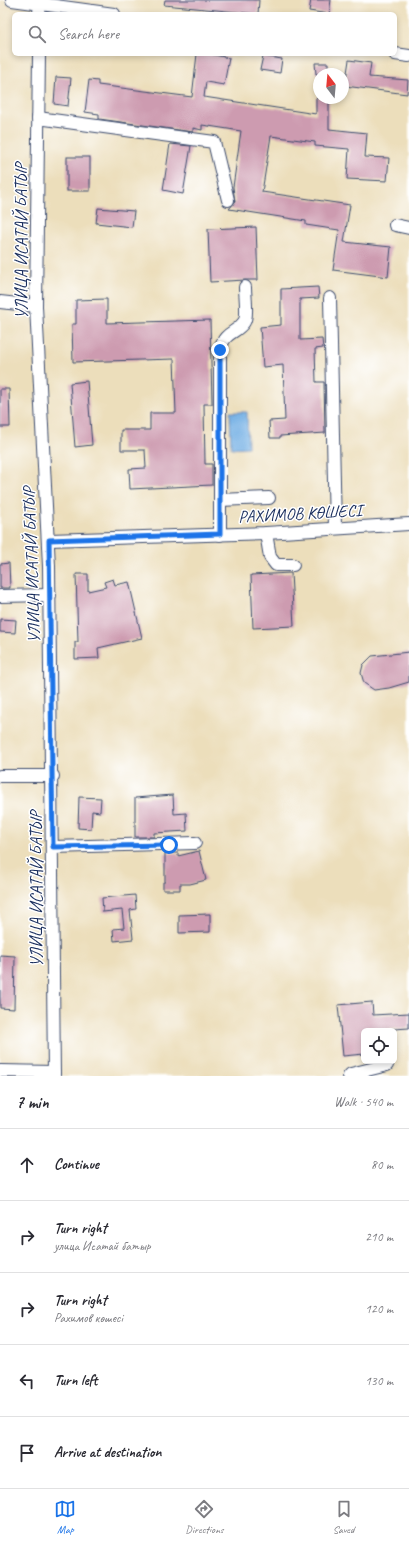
<!DOCTYPE html>
<meta charset="utf-8">
<style>
:root{--surface:#fff;--page:#f7f7f7;--text:#2b2b33;--muted:#7c7c81;--line:#e1e1e2;--accent:#1a73e8}
body{margin:0;font-family:Caveat,sans-serif;background:var(--page);color:var(--text)}
.controls{position:absolute;right:12px;bottom:12px;display:grid;overflow:hidden;border-radius:6px;box-shadow:0 2px 6px #0003}
.controls button{width:36px;height:36px;display:grid;place-items:center;padding:0;border:0;border-bottom:1px solid var(--line);background:var(--surface);color:var(--text);font:20px sans-serif}
.compass{position:absolute;left:313px;top:68px;width:36px;height:36px;border-radius:50%;background:var(--surface);box-shadow:0 2px 6px #0003;rotate:344deg}
.stop{position:absolute;width:12px;height:12px;margin:-9px;border:3px solid #1a73e8;border-radius:50%;background:#fff}
.stop.end{background:#1a73e8;border-color:#fff;box-shadow:0 1px 4px #0008}
.list{margin:0;padding:0;list-style:none}
h2{display:flex;justify-content:space-between;align-items:center;height:52px;margin:0;padding:0 16px;font-size:17px}
h2 small{font-size:13px;font-weight:400;color:var(--muted)}
.list li{display:grid;grid-template-columns:26px 1fr auto;gap:12px;align-items:center;box-sizing:border-box;height:72px;padding:0 16px;border-top:1px solid var(--line)}
.list b{display:block;font-size:15px;white-space:nowrap}
.list p{margin:0;font-size:13px;white-space:nowrap;color:var(--muted)}
.list em{font-size:13px;font-style:normal;color:var(--muted)}
.icon{flex:none;width:22px;height:22px;fill:none;stroke:currentColor;stroke-width:2;stroke-linecap:round;stroke-linejoin:round}
.map{position:relative;flex:none;width:409px;height:1076px;overflow:hidden}
.search{position:absolute;background:var(--surface);box-shadow:0 2px 6px #0003;left:12px;right:12px;top:12px;height:44px;display:flex;align-items:center;gap:10px;box-sizing:border-box;padding:0 14px;border-radius:6px;color:var(--muted);font-size:15px}
.sheet{height:412px;background:var(--surface)}
nav{display:flex;justify-content:space-around;align-items:center;box-sizing:border-box;height:56px;border-top:1px solid var(--line);background:var(--surface);font-size:11px;color:var(--muted)}
nav a{display:grid;justify-items:center;gap:2px}
nav .on{color:var(--accent)}
.map>svg:first-child{display:block}
.water{fill:#72afe4;stroke:#466fa1}
.building{fill:#cd9bb0}
.lines{fill:none;stroke-linecap:round;stroke-linejoin:round}
.minor-casing{stroke:#3a496c;stroke-width:14}
.minor{stroke:#fff;stroke-width:12}
.route{stroke:#1a73e8;stroke-width:5}
.labels{text-anchor:middle;stroke-width:3;stroke-linejoin:round;paint-order:stroke}
.street-label{font-size:17px;fill:#1b2f5e;stroke:#fff}
</style>
<div class="map">
<svg width="409" height="1076" viewBox="0 0 409 1076">
<rect width="100%" height="100%" fill="#fff"/>
<filter id="ink" filterUnits="userSpaceOnUse"><feTurbulence type="fractalNoise" baseFrequency=".025" numOctaves="2"/><feDisplacementMap in="SourceGraphic" scale="8" xChannelSelector="R" yChannelSelector="G"/><feConvolveMatrix kernelMatrix="1 2 1 2 8 2 1 2 1" color-interpolation-filters="sRGB"/></filter>
<filter id="wash" filterUnits="userSpaceOnUse"><feTurbulence type="fractalNoise" baseFrequency=".012" numOctaves="4" result="noise"/><feDisplacementMap in="SourceGraphic" scale="16" xChannelSelector="R" yChannelSelector="G"/><feGaussianBlur stdDeviation="0.9" result="paint"/><feColorMatrix in="noise" values="0 0 0 0 0 0 0 0 0 0 0 0 0 0 0 0 0 1.4 0 .05"/><feComposite in="paint" operator="in"/></filter>
<g filter="url(#wash)">
<rect width="100%" height="100%" fill="#ecdebb"/>
<!-- water -->
<path class="water" d="M230,412H247L248,447L231,448Z"/>
<g id="blocks">
<!-- building -->
<g class="building">
<path d="M165,0H259L258,14L164,5Z"/>
<path d="M311,0H331L329,14L309,11Z"/>
<path d="M197,54H210L229,58L224,85L206,82L204,97L316,114V98H329V129L367,133L365,157L389,158L387,181L347,179L349,149L315,146V142L271,136L262,192L350,205L344,242L391,247L388,277L333,270L339,230L306,225V221L229,209L235,202L233,187L241,131L202,125V130L193,128V132L99,119V114L85,112L89,80L98,81V85L192,97Z"/>
<path d="M263,56L282,59L280,73L260,70Z"/>
<path d="M349,60L371,63L369,77L408,80L407,94L345,86Z"/>
<path d="M315,63H328V74H316Z"/>
<path d="M56,77L71,78L68,106L54,104Z"/>
<path d="M170,144L191,146L183,194L163,190Z"/>
<rect x="67" y="157" width="23" height="34"/>
<path d="M98,208L134,211L132,227L96,223Z"/>
<path d="M256,227L258,280H245L210,282L208,229Z"/>
<path d="M318,287L319,298L300,299V340L322,339L323,348L315,349L316,382H324L325,433L280,436V438H270L269,421L285,420L283,365L263,367L260,327L281,325V289Z"/>
<path d="M107,299V323L210,320L212,404H204L205,464H212V485L130,489L129,469L146,468L145,450H121V430H150V413H176L174,359L73,362L72,324H76V300Z"/>
<path d="M87,381L92,445L75,447L70,383Z"/>
<path d="M0,389H9L10,427H0Z"/>
<path d="M9,563L10,588H0V564Z"/>
<path d="M291,573L294,626L253,628L251,575Z"/>
<path d="M76,574H88V591L106,587L104,582L113,579L115,585L129,582L142,638L98,648L99,658L75,659V642H78Z"/>
<path d="M0,619L16,620L15,633L0,632Z"/>
<path d="M409,652V682L389,688L374,690L364,683L361,673L363,665L372,656Z"/>
<path d="M173,795L174,814L186,813L187,831L154,833V837H135V798Z"/>
<path d="M79,797L101,798L100,812L92,811L91,829L78,828Z"/>
<path d="M199,851L206,880L190,884H180V890H163V882H165V853H178V856Z"/>
<path d="M135,895L136,909L130,910L133,939L114,941L113,929L124,928L122,910L103,912L102,898Z"/>
<path d="M210,914V932L179,933V915Z"/>
<path d="M0,955L15,956L14,1009L0,1008Z"/>
<path d="M372,1002L373,1015L409,1013V1028L364,1031V1054L343,1056L338,1005Z"/>
</g>
</g>
</g>
<g filter="url(#ink)">
<use href="#blocks" fill-opacity="0" stroke="#3a496c" stroke-width="1"/>
<g class="lines">
<defs>
<g id="minor">
<path d="M12,0L114,14"/>
<path d="M39,14L40,0"/>
<path d="M39,54L36,306L49,566L54,1076"/>
<path d="M395,54L409,56"/>
<path d="M38,118L214,142L228,200"/>
<path d="M395,225L409,228"/>
<path d="M330,298L335,528"/>
<path d="M0,302L36,306"/>
<path d="M220,500L269,498"/>
<path d="M266,533L270,557L276,565H293"/>
<path d="M220,535V350C225,330 235,335 244,322C248,316 245,295 245,287"/>
<path d="M49,540L266,533L409,524"/>
<path d="M0,596L50,595"/>
<path d="M0,776H53"/>
<path d="M53,847L195,843"/>
<path d="M0,1071L54,1072"/>
<path d="M349,1076L351,1074L387,1065"/>
</g>
</defs>
<!-- minor casing -->
<use href="#minor" class="minor-casing"/>
<!-- minor -->
<use href="#minor" class="minor"/>
</g>
</g>
<g class="lines" filter="url(#ink)">
<!-- route -->
<path class="route" d="M169,845L53,847L49,540L220,534V350"/>
</g>
<g class="labels">
<!-- street labels -->
<g class="street-label">
<text transform="translate(21 241) rotate(-90)" y="6">УЛИЦА ИСАТАЙ БАТЫР</text>
<text transform="translate(300 513) rotate(-3)" y="6">РАХИМОВ КӨШЕСІ</text>
<text transform="translate(31 565) rotate(-92)" y="6">УЛИЦА ИСАТАЙ БАТЫР</text>
<text transform="translate(36 889) rotate(-90)" y="6">УЛИЦА ИСАТАЙ БАТЫР</text>
</g>
</g>
</svg>
<div class="controls">
<button><svg class="icon" aria-label="locate" viewBox="0 0 24 24"><circle cx="12" cy="12" r="6"/><path d="M12 2v4M12 18v4M2 12h4M18 12h4"/></svg></button>
</div>
<svg class="compass" viewBox="-18 -18 36 36"><path d="M0-13l5 13h-10z" fill="#e53935"/><path d="M0 13l5-13h-10z" fill="#7c7c81"/></svg>
<div class="stop" style="left:169px;top:845px"></div>
<div class="stop end" style="left:220px;top:350px"></div>
<div class="search"><svg class="icon" aria-label="search" viewBox="0 0 24 24"><circle cx="10" cy="10" r="6"/><path d="M15 15l6 6"/></svg>Search here</div>
</div>
<section class="sheet">
<h2>7 min<small>Walk · 540 m</small></h2>
<ul class="list">
<li><svg class="icon" aria-label="ahead" viewBox="0 0 24 24"><path d="M12 20V5M6 11l6-6 6 6"/></svg><div><b>Continue</b></div><em>80 m</em></li>
<li><svg class="icon" aria-label="right" viewBox="0 0 24 24"><path d="M7 20v-9h11M14 6l5 5-5 5"/></svg><div><b>Turn right</b><p>улица Исатай батыр</p></div><em>210 m</em></li>
<li><svg class="icon" aria-label="right" viewBox="0 0 24 24"><path d="M7 20v-9h11M14 6l5 5-5 5"/></svg><div><b>Turn right</b><p>Рахимов көшесі</p></div><em>120 m</em></li>
<li><svg class="icon" aria-label="left" viewBox="0 0 24 24"><path d="M17 20v-9H6M10 6l-5 5 5 5"/></svg><div><b>Turn left</b></div><em>130 m</em></li>
<li><svg class="icon" aria-label="arrive" viewBox="0 0 24 24"><path d="M6 21V4h12l-3 4 3 4H6"/></svg><div><b>Arrive at destination</b></div></li>
</ul>
</section>
<nav>
<a class="on"><svg class="icon" aria-label="map" viewBox="0 0 24 24"><path d="M3 6l6-2 6 2 6-2v14l-6 2-6-2-6 2zM9 4v14M15 6v14"/></svg>Map</a>
<a><svg class="icon" aria-label="directions" viewBox="0 0 24 24"><path d="M12 3l9 9-9 9-9-9zM9 14v-3h6M13 9l2 2-2 2"/></svg>Directions</a>
<a><svg class="icon" aria-label="saved" viewBox="0 0 24 24"><path d="M7 4h10v16l-5-4-5 4z"/></svg>Saved</a>
</nav>
